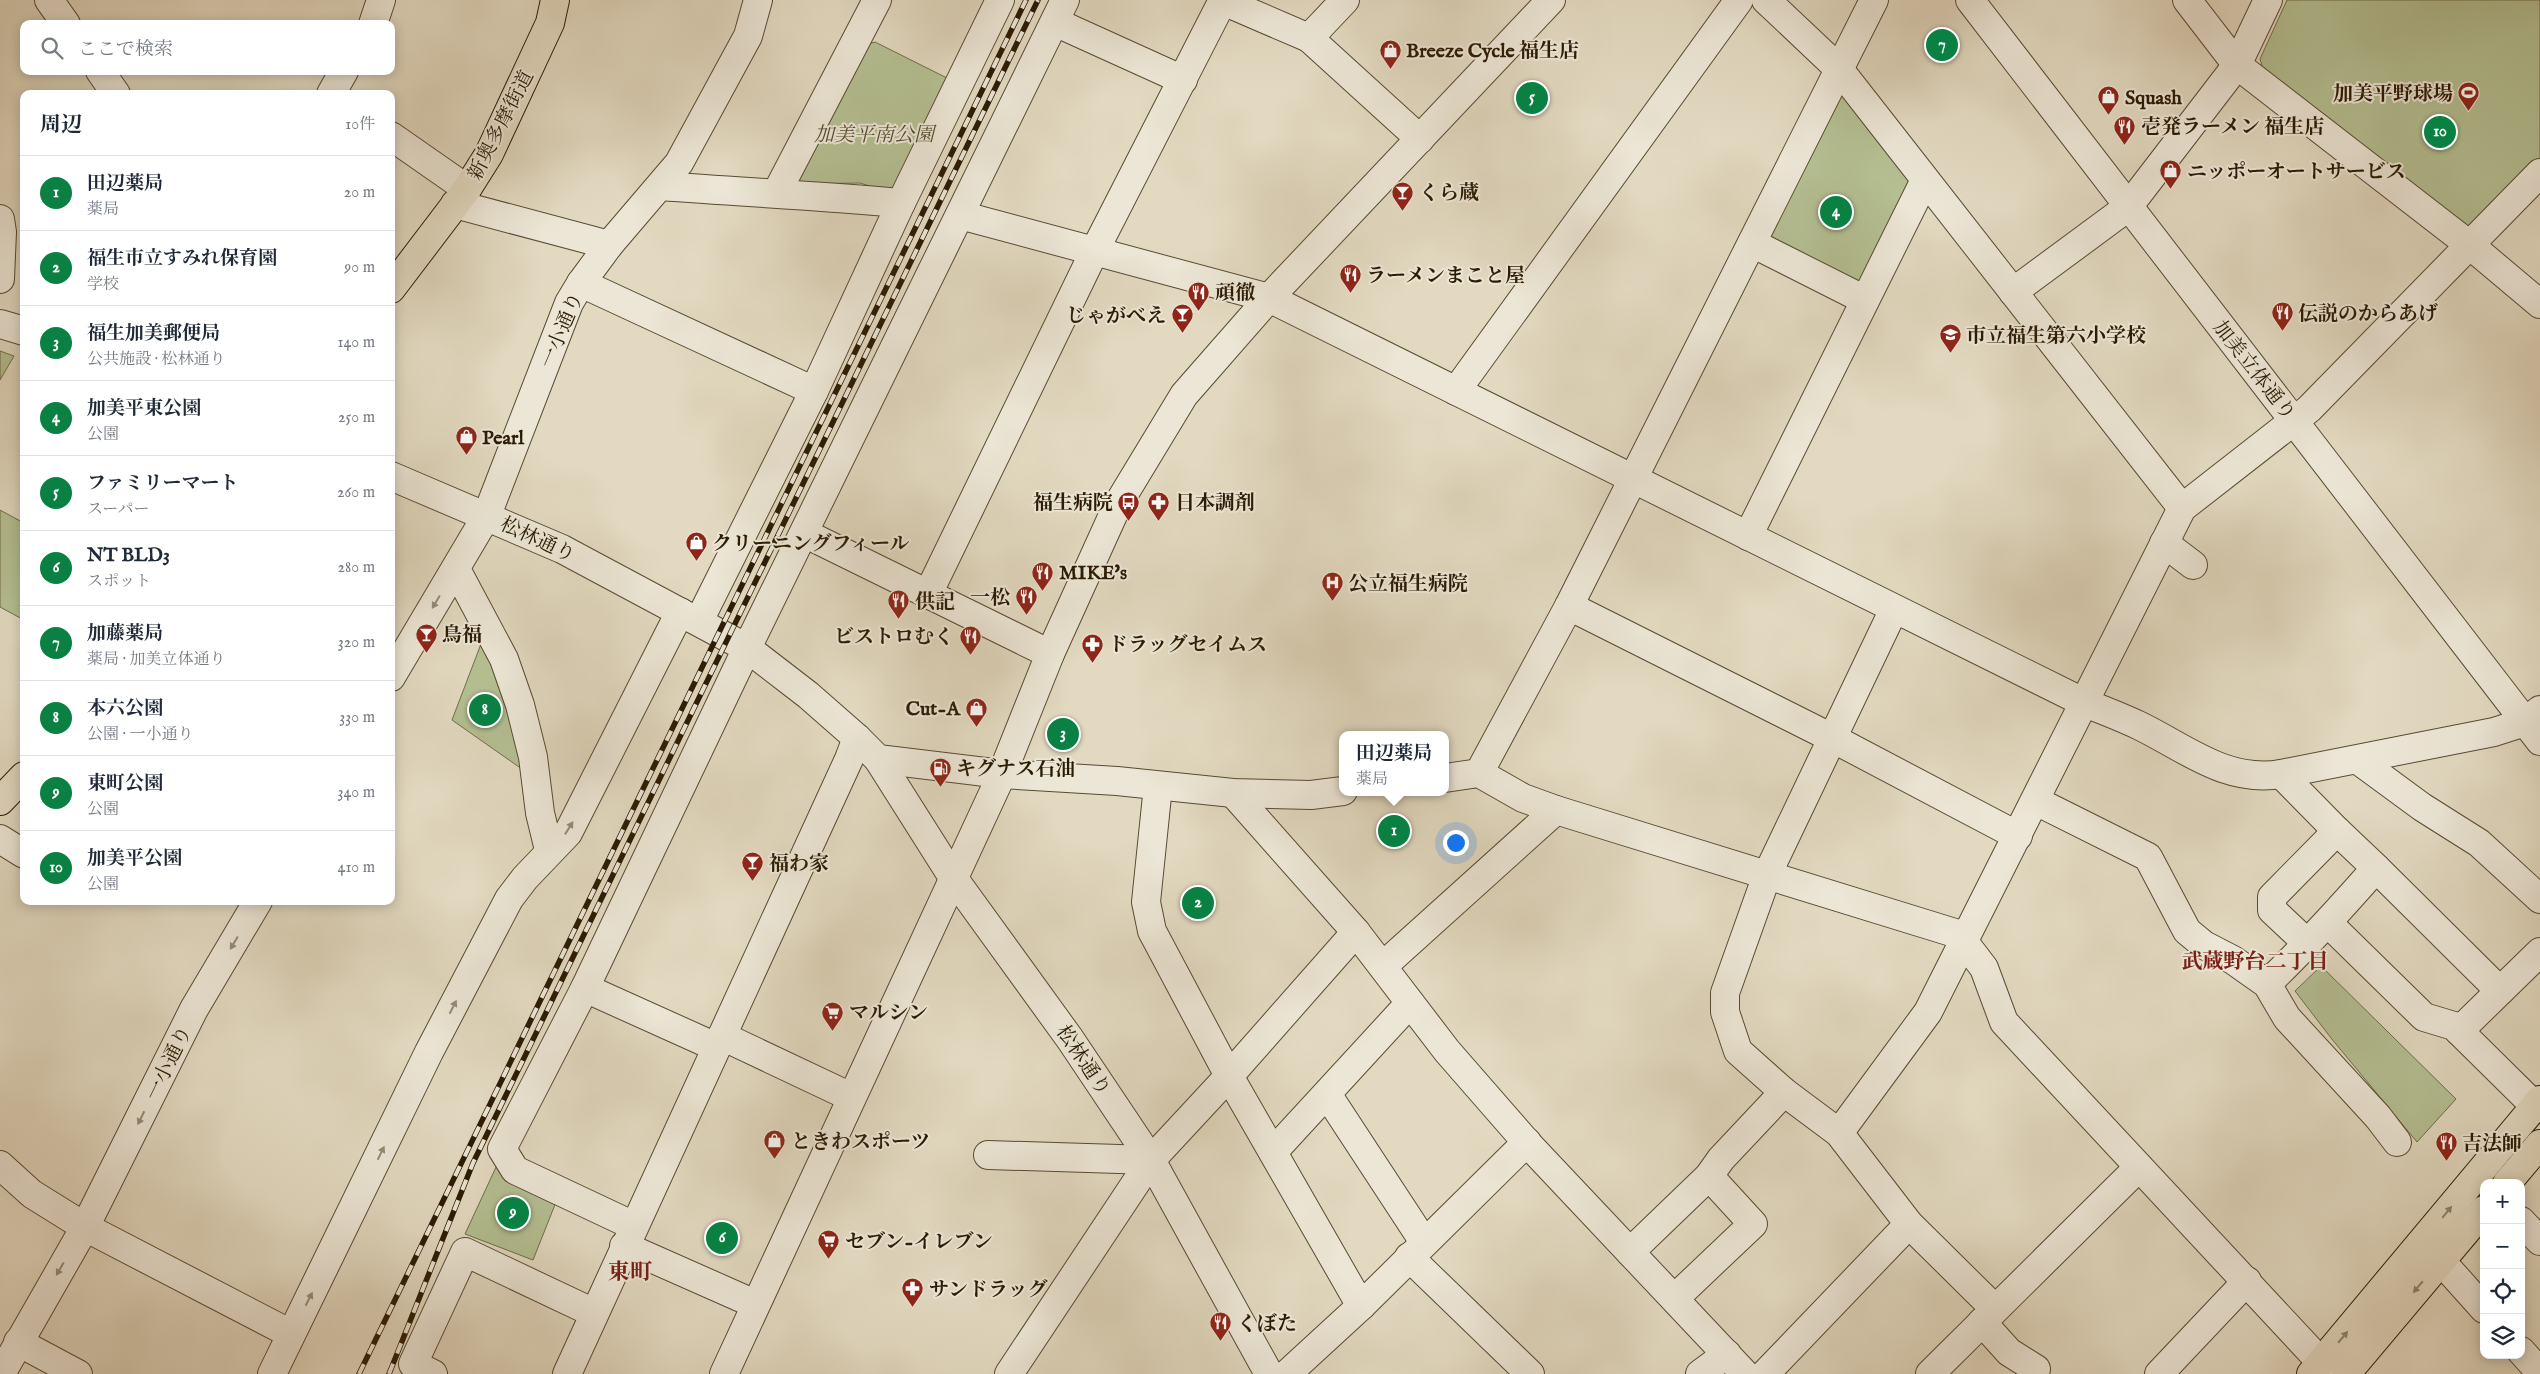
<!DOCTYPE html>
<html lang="ja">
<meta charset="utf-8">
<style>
:root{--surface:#fff;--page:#f6f6f7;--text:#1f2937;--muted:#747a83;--line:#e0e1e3;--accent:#0b8043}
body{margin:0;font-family:"IM FELL English","Noto Serif JP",serif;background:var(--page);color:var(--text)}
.controls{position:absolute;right:15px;bottom:15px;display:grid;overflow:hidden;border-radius:10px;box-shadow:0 2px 12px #0003}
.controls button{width:45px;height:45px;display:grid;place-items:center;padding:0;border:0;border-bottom:1px solid var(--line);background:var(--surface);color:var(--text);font:25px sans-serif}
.you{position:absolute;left:1455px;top:842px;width:18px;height:18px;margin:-12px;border:4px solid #fff;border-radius:50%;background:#1a73e8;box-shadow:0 0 0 8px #1a73e833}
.badge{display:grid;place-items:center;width:32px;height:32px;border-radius:50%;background:var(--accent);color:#fff;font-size:16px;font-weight:700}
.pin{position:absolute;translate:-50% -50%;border:2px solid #fff;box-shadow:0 1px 5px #0006}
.popup{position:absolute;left:1339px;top:731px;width:110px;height:65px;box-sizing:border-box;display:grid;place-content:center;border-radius:10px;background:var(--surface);filter:drop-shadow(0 1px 4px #0005);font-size:16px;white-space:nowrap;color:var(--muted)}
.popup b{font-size:19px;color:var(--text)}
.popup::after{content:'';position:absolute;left:50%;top:100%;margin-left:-10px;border:10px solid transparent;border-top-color:var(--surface)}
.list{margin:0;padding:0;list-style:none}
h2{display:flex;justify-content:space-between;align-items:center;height:65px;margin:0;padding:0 20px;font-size:21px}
h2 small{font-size:16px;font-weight:400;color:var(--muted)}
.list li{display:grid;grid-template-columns:32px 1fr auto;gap:15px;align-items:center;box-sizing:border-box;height:75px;padding:0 20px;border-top:1px solid var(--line)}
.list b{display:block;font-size:19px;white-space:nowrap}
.list p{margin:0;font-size:16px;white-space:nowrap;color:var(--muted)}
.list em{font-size:16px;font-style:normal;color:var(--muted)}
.icon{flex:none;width:28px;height:28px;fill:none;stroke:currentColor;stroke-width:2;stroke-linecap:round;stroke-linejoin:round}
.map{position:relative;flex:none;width:2540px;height:1374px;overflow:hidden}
.search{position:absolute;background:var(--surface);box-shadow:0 2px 12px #0003;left:20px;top:20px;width:375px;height:55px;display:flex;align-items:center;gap:12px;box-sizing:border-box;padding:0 18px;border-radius:10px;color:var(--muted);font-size:19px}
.panel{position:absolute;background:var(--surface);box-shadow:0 2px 12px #0003;left:20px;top:90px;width:375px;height:815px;border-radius:10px}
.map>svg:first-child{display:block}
.green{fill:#b4bf92;stroke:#706d4a}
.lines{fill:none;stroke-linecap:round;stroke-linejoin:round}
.minor-casing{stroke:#594a32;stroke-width:30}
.major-casing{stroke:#2b1b03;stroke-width:30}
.minor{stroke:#ece6d6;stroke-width:28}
.major{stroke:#e2d9c0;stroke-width:28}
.rail-casing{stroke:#2b1b03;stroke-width:5.5}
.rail{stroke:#ece6d6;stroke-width:4;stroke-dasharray:11;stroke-linecap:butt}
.oneway{fill:#958b77}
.oneway2{fill:#90846b}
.labels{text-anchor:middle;stroke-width:4;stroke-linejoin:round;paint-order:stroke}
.poi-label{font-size:20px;font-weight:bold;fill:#2b1b03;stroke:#ece6d6;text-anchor:start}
.street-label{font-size:20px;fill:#2b1b03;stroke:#ece6d6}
.park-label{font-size:20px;font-style:italic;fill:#544c2e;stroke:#ece6d6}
.neighbourhood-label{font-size:21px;font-weight:bold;fill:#7a1f14;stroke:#ece6d6}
.quarter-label{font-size:22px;font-weight:bold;fill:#7a1f14;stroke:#ece6d6}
</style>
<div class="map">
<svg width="2540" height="1374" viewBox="0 0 2540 1374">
<rect width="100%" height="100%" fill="#e2d9c0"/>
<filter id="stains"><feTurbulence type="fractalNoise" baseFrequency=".004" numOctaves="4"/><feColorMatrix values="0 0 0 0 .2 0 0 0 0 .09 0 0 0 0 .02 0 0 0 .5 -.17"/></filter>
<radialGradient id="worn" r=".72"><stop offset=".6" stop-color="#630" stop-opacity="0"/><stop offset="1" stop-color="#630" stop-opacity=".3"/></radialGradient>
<!-- green -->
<g class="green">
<path d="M2287,0H2540V159L2478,224L2464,228L2264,72L2260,59Z"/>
<path d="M875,42L949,79L892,193L860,183L795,184L865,45Z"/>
<path d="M1837,84L1913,185L1861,294L1758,239Z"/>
<path d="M0,351L14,356L0,380Z"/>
<path d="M0,510L24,523V620L0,607Z"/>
<path d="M484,636L529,774L452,720Z"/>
<path d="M2321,966L2456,1099L2417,1142L2331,1038L2295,991Z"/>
<path d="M497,1165L560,1192L533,1260L465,1234Z"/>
</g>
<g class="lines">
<defs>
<g id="minor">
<path d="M49,0L66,24"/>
<path d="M1766,0L1839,69L2182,508"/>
<path d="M1970,0L2540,741"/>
<path d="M2187,0L2237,65L2471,246L2540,304"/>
<path d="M1223,1L1309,38L1420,139"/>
<path d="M1055,22L1183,80"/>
<path d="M373,24L381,0"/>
<path d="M1309,38L1345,0"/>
<path d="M100,71L116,94"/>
<path d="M331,94L344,71"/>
<path d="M391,136L467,189"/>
<path d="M661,186C741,192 821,196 901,203"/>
<path d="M777,192L877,0"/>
<path d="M455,204L609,245"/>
<path d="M960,215L1269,298L2085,703C2103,710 2121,717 2138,725C2186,748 2225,783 2281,774L2494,732L2525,722L2540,710"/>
<path d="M0,219L2,232L0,279"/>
<path d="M1752,243L1865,300"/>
<path d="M581,283L814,391"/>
<path d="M2013,292L2128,207L2237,65L2268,0"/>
<path d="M0,324L24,331"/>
<path d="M1456,391L1739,0"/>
<path d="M391,476L562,549L747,648L808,695L857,738L878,759L1002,774L1117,781L1233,793L1311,795L1343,791"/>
<path d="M804,533L1050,654"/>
<path d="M1748,536L1925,180"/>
<path d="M2164,543L2193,565"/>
<path d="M456,569L504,659L520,705L533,757L540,813L549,850"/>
<path d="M928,594L1095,250L1223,0"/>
<path d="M1569,606L1832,738L2018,836"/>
<path d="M1894,609L1767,875L1725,993V1012L1738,1051L1784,1092L1839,1133L1909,1224L1995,1309"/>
<path d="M699,621L814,391L901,203L1000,0"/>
<path d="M391,677L487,515L569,303L581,283L609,245L679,163L748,36L758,0"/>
<path d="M878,759L952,876L1070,1039L1151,1160L1269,1374"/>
<path d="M2358,760L2422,807L2479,843L2540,899"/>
<path d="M1479,773L1569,606L1874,0"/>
<path d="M2281,774L2337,831"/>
<path d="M1445,778L1479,773L1523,798L1556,810L1958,934L1984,968L2004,1022L2332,1374"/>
<path d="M1158,786L1146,902L1152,931L1229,1076L1361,1306"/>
<path d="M1233,793L1356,932L1447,1051L1529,1145L1745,1374"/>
<path d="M2036,801L2148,857L2187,931L2204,945L2233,960L2267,984L2287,1018L2378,1117L2397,1142"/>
<path d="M0,839L24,854"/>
<path d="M2376,868L2500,991"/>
<path d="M2328,923L2424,1017L2454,1026L2535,1106"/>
<path d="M1383,966L1556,810"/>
<path d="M2267,984C2305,947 2341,908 2376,868L2337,831L2272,897V910L2308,944"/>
<path d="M585,988L716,1047"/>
<path d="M2459,1031L2540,952"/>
<path d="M722,1036L851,1097"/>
<path d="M1327,1094L1424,1242"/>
<path d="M1839,1133L1928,1012L2182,508L2309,409L2540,173"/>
<path d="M1273,1152L1410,1003"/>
<path d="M988,1155L1151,1160"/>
<path d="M0,1165L32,1194L85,1227L291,1334"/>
<path d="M2521,1221L2540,1241"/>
<path d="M634,1226L515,1170L502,1149L585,988L747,648L1065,0"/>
<path d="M624,1246L755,1304"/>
<path d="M1630,1252L1709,1176L1721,1159L1784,1092"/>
<path d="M1409,1257L1530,1374"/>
<path d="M2441,1261L2484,1309"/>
<path d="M1675,1298L1753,1224L1709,1176"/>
<path d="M1982,1322L2009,1352L2036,1369L2032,1374"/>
<path d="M18,1342L78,1374"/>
<path d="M2521,1351L2540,1372"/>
<path d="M1,1374L85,1227L194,1009L258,901"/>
<path d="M272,1374L429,1052L509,899L525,878L568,833L680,612"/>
<path d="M433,1374L413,1364L465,1252L594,1313"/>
<path d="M567,1374L849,759L857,738"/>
<path d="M724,1374L1002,774L1050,654L1118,504L1184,395L1269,298L1551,0"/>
<path d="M1009,1374L1151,1160L1229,1076L1356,932"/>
<path d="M1287,1374L1361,1306L1527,1142"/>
<path d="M1700,1374L1727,1354"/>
<path d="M1765,1374L1909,1224"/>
<path d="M1930,1374L2139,1167"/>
<path d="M2159,1374L2247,1281"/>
</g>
<g id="major">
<path d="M391,289L467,189L489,154L550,23L555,0"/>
<path d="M0,801L24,776"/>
<path d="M2507,1183L2540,1144"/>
<path d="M2311,1374L2540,1100"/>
<path d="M2346,1374L2484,1210"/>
</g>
</defs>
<!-- minor casing -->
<use href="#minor" class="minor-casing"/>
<!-- major casing -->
<use href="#major" class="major-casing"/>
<!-- minor -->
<use href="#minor" class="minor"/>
<!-- major -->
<use href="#major" class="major"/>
<defs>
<g id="rail">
<path d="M359,1374L1026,0"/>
<path d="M389,1374L473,1163L1038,0"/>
</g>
</defs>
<!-- rail casing -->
<use href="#rail" class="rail-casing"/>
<!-- rail -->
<use href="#rail" class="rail"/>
</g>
<!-- one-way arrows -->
<defs><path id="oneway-solid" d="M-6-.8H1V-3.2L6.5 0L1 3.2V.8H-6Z" transform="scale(1.25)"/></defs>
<g class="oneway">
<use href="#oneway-solid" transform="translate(436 602) rotate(121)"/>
<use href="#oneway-solid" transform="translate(569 828) rotate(-58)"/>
<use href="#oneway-solid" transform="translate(234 943) rotate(121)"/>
<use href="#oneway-solid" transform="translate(453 1007) rotate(-63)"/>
<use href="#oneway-solid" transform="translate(141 1118) rotate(116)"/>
<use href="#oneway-solid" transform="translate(381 1153) rotate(-64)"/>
<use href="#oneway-solid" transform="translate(60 1269) rotate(120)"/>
<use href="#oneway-solid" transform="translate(309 1299) rotate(-63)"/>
</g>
<g class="oneway2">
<use href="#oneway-solid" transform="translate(2447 1212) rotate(-51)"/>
<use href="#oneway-solid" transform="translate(2418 1287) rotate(130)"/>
<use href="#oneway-solid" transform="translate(2343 1337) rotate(-50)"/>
</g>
<!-- icons -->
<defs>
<symbol id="shop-pin" viewBox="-11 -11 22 30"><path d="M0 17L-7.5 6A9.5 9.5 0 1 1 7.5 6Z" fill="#8f2418" stroke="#ece6d6"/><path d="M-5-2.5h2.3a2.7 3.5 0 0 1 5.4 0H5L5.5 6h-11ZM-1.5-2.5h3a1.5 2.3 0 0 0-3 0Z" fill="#fff"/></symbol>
<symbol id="stadium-pin" viewBox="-11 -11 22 30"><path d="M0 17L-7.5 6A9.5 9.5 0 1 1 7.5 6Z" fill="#8f2418" stroke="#ece6d6"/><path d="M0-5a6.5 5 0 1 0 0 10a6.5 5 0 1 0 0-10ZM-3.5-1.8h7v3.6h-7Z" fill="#fff"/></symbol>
<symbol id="restaurant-pin" viewBox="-11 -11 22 30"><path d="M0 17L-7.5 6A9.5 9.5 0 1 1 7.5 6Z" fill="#8f2418" stroke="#ece6d6"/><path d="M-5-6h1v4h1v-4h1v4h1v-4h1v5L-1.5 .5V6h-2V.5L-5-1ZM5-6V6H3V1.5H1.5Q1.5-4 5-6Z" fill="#fff"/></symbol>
<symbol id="bar-pin" viewBox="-11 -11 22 30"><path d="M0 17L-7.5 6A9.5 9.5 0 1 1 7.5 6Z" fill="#8f2418" stroke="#ece6d6"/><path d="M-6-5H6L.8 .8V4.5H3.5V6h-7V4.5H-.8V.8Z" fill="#fff"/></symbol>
<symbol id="school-pin" viewBox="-11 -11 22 30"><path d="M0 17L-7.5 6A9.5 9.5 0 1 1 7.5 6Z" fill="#8f2418" stroke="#ece6d6"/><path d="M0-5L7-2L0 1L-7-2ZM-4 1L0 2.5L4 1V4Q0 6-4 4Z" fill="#fff"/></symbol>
<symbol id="bus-pin" viewBox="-11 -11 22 30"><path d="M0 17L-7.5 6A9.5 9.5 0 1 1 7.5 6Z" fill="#8f2418" stroke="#ece6d6"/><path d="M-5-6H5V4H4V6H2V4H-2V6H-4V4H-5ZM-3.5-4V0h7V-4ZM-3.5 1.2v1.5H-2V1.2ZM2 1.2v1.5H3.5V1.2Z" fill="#fff"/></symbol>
<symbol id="pharmacy-pin" viewBox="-11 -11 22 30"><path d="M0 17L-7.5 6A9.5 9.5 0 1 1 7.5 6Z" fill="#8f2418" stroke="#ece6d6"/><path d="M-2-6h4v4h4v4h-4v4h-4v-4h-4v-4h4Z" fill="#fff"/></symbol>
<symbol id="hospital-pin" viewBox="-11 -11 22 30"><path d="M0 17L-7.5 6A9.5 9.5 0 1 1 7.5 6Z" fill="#8f2418" stroke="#ece6d6"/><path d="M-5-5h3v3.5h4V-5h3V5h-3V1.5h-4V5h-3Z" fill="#fff"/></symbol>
<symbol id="fuel-pin" viewBox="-11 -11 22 30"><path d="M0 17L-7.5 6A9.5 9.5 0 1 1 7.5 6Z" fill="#8f2418" stroke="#ece6d6"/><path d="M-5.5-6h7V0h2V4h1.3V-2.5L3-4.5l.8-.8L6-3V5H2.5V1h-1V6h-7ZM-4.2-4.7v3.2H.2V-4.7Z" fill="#fff"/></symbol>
<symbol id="supermarket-pin" viewBox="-11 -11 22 30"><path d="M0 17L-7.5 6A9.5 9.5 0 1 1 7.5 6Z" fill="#8f2418" stroke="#ece6d6"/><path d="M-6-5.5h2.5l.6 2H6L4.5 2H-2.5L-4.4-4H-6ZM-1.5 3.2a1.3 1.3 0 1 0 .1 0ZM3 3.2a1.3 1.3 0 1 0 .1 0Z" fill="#fff"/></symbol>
</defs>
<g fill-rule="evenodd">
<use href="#shop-pin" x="1378" y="38" width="25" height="34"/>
<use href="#stadium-pin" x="2456" y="80" width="25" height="34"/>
<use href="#shop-pin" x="2096" y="84" width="25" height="34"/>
<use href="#restaurant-pin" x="2112" y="114" width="25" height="34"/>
<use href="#shop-pin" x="2158" y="158" width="25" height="34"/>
<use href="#bar-pin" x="1390" y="180" width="25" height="34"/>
<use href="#restaurant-pin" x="1338" y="262" width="25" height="34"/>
<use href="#restaurant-pin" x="1186" y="280" width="25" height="34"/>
<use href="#restaurant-pin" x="2270" y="300" width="25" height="34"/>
<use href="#bar-pin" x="1170" y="302" width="25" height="34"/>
<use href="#school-pin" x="1938" y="322" width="25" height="34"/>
<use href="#shop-pin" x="454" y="424" width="25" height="34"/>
<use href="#bus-pin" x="1116" y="490" width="25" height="34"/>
<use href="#pharmacy-pin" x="1146" y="490" width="25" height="34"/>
<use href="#shop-pin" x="684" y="530" width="25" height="34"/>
<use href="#restaurant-pin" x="1030" y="560" width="25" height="34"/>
<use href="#hospital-pin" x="1320" y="570" width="25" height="34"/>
<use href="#restaurant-pin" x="1014" y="584" width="25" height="34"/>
<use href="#restaurant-pin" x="886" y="588" width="25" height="34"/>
<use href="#bar-pin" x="414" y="622" width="25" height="34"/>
<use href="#restaurant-pin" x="958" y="624" width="25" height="34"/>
<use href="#pharmacy-pin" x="1080" y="632" width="25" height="34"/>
<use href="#shop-pin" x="964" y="696" width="25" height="34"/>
<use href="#fuel-pin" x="928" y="756" width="25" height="34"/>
<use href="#bar-pin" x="740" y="850" width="25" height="34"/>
<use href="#supermarket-pin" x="820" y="1000" width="25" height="34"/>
<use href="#shop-pin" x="762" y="1128" width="25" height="34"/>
<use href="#restaurant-pin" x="2434" y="1130" width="25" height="34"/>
<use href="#supermarket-pin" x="816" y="1228" width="25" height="34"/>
<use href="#pharmacy-pin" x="900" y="1276" width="25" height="34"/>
<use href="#restaurant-pin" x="1208" y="1310" width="25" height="34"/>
</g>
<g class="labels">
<!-- poi labels -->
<g class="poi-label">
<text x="1406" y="57">Breeze Cycle 福生店</text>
<text x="2453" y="100" text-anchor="end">加美平野球場</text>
<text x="2125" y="104">Squash</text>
<text x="2141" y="133">壱発ラーメン 福生店</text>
<text x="2187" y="178">ニッポーオートサービス</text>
<text x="1419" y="199">くら蔵</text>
<text x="1366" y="282">ラーメンまこと屋</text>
<text x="1215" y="299">頑徹</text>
<text x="2298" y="320">伝説のからあげ</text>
<text x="1166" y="322" text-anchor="end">じゃがべえ</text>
<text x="1966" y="342">市立福生第六小学校</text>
<text x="482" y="444">Pearl</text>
<text x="1113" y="509" text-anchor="end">福生病院</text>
<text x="1175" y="509">日本調剤</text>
<text x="712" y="550">クリーニングフィール</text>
<text x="1059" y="579">MIKE's</text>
<text x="1348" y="590">公立福生病院</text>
<text x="1010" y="604" text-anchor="end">一松</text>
<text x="915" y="608">供記</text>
<text x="442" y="641">鳥福</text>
<text x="954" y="643" text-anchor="end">ビストロむく</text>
<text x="1108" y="651">ドラッグセイムス</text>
<text x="960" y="715" text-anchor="end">Cut-A</text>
<text x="956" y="775">キグナス石油</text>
<text x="769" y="870">福わ家</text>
<text x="849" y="1019">マルシン</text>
<text x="791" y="1148">ときわスポーツ</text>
<text x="2462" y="1150">吉法師</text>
<text x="845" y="1248">セブン-イレブン</text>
<text x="929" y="1296">サンドラッグ</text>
<text x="1237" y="1330">くぼた</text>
</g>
<!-- street labels -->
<g class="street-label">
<text transform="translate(500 125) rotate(-63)" y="7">新奥多摩街道</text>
<text transform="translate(561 330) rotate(-67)" y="7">一小通り</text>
<text transform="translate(2255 370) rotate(52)" y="7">加美立体通り</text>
<text transform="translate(538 539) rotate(25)" y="7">松林通り</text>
<text transform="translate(1084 1060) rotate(56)" y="7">松林通り</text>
<text transform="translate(168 1063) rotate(-64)" y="7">一小通り</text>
</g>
<!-- park labels -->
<g class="park-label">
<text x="874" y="141">加美平南公園</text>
</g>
<!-- neighbourhood labels -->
<g class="neighbourhood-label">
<text x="2255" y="968">武蔵野台二丁目</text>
</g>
<!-- quarter labels -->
<g class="quarter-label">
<text x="630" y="1279">東町</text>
</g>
</g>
<rect width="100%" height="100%" filter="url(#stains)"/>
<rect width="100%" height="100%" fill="url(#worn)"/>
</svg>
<div class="controls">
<button>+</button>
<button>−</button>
<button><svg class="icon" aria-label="locate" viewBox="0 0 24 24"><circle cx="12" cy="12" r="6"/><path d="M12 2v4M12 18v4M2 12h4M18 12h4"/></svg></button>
<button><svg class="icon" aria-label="layers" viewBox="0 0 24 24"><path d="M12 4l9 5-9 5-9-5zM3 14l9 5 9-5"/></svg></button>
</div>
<div class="you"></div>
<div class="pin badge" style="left:1394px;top:831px">1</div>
<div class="popup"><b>田辺薬局</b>薬局</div>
<div class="pin badge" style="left:1198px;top:903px">2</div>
<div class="pin badge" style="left:1063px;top:734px">3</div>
<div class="pin badge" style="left:1836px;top:212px">4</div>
<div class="pin badge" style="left:1532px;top:98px">5</div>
<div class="pin badge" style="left:722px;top:1238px">6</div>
<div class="pin badge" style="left:1942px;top:45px">7</div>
<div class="pin badge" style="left:485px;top:710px">8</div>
<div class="pin badge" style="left:513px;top:1213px">9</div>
<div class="pin badge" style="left:2440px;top:132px">10</div>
<div class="search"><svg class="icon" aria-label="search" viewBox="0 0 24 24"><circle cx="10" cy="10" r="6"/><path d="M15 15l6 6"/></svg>ここで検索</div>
<section class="panel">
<h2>周辺<small>10件</small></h2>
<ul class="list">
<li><span class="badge">1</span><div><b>田辺薬局</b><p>薬局</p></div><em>20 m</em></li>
<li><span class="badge">2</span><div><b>福生市立すみれ保育園</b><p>学校</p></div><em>90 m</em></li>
<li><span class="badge">3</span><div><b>福生加美郵便局</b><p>公共施設 · 松林通り</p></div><em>140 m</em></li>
<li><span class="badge">4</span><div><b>加美平東公園</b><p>公園</p></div><em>250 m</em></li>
<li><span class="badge">5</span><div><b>ファミリーマート</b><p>スーパー</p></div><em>260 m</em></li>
<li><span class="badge">6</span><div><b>NT BLD3</b><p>スポット</p></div><em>280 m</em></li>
<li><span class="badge">7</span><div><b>加藤薬局</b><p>薬局 · 加美立体通り</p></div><em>320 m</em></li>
<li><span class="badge">8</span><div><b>本六公園</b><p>公園 · 一小通り</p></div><em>330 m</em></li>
<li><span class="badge">9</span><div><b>東町公園</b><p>公園</p></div><em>340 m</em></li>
<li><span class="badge">10</span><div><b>加美平公園</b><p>公園</p></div><em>410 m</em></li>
</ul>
</section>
</div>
